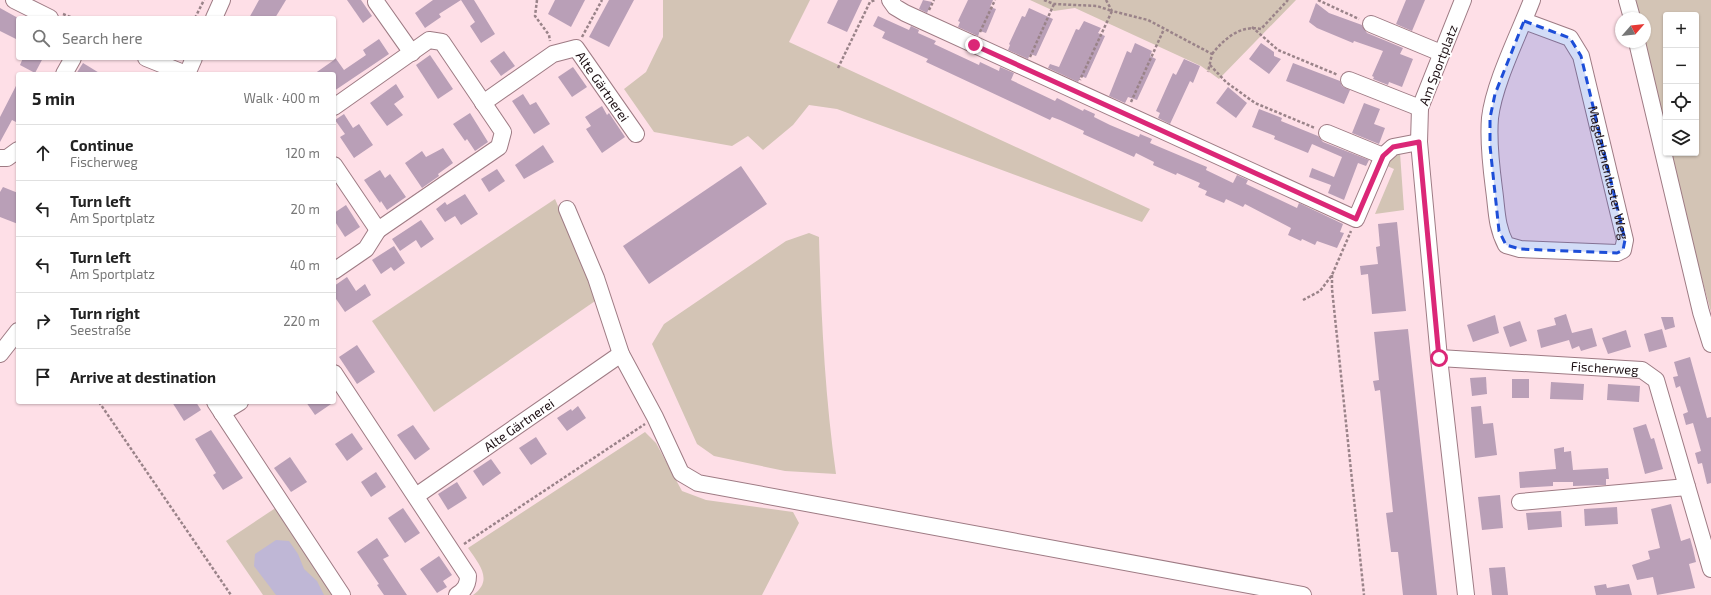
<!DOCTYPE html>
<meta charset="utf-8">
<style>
:root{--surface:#fff;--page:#f2f2f2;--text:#222;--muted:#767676;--line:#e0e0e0}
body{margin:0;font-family:"Exo 2",sans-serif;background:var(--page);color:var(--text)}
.controls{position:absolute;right:12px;top:12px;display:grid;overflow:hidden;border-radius:4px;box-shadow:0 1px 3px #0004}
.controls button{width:36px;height:36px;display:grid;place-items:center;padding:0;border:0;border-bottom:1px solid var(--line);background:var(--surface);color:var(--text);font:20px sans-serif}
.compass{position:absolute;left:1615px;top:12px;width:36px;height:36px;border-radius:50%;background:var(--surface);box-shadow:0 1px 3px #0004;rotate:62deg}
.stop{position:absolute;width:12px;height:12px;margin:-9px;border:3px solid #db2777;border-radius:50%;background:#fff}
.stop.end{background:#db2777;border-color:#fff;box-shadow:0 1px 4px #0008}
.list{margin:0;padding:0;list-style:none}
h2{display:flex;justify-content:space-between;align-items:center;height:52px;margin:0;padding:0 16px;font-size:17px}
h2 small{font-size:13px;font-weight:400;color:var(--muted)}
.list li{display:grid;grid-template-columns:26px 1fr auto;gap:12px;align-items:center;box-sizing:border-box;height:56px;padding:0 16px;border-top:1px solid var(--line)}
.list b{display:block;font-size:15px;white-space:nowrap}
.list p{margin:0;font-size:13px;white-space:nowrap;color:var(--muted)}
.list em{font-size:13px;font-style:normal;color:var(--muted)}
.icon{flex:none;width:22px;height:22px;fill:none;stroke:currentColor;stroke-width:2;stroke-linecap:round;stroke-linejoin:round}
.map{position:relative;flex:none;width:1711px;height:595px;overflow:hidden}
.search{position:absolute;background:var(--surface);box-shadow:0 1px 3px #0004;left:16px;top:16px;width:320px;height:44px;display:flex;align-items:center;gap:10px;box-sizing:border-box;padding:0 14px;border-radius:4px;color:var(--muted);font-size:15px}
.panel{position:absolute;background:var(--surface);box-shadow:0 1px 3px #0004;left:16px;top:72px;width:320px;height:332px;border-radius:4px}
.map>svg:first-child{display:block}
.green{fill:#d3c4b5}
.water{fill:#bfb7d6}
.building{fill:#b99fb7}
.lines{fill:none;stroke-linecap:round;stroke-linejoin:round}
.minor-casing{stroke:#9e7b84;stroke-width:18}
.path{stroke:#9a8389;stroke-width:2.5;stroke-dasharray:3 2;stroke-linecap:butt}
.minor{stroke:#fff;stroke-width:16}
.route{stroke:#db2777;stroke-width:5}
.marked{fill:#1d4ed8;fill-opacity:0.2;stroke:#1d4ed8;stroke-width:3;stroke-dasharray:8 5;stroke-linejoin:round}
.labels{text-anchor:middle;stroke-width:4;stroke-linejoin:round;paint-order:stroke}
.street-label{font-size:13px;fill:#1e1115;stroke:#fff}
</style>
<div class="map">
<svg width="1711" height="595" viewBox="0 0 1711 595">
<rect width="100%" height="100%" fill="#fedfe7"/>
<!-- green -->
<g class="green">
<path d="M663,0H810L789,42L1150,209L1142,222L837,109L809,105L793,125L763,150L748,136L732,146L654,132L624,89L646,72L663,37Z"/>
<path d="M1030,0H1296L1219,79L1201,66L1075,8L1054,11Z"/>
<path d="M1635,0H1711V312L1700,272L1671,153H1696V15H1666V131L1645,42V18H1639Z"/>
<path d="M1400,153L1404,210L1375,214L1394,169L1385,165L1390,156Z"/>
<path d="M555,199L598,299L434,412L372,321Z"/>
<path d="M809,233L819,237C821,316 825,396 836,474L785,471L714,456L697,444L652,344L664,324L786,241Z"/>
<path d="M645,432L656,443L682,491L706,500L793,512L799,523L762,595H473C494,580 479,564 468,548Z"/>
<path d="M277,507L335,595H263L226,541Z"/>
</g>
<!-- water -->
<path class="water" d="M276,540L289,541L298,554L304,569L317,581L324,595H276L254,566L255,554Z"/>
<!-- building -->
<g class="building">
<path d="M259,0H286L275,18H249Z"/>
<path d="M347,0H361L372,16L363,23Z"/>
<path d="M433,0H474L495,34L481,43L470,26L475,22L461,0L439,14L441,17L425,28L415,13Z"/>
<path d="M555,0H585L571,27L548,14Z"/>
<path d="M609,0H634L609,47L589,37Z"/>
<path d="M838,0H862L847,32L827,23Z"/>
<path d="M923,0L932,2L927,13L919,9Z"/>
<path d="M968,0H993L990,7L996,9L986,33L980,31L978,36L958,27L960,22L958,21Z"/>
<path d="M1406,0H1425L1412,31L1396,24Z"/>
<path d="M1316,3L1329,13L1362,25L1367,33L1403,48L1400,54L1413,59L1402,87L1389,82L1388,85L1373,79L1374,77L1372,76L1383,51L1354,41L1353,43L1317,28L1309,22Z"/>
<path d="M0,8L18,18V40L0,31Z"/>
<path d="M1029,8L1053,19L1036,56L1030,54L1028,59L1008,50L1010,45L1009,44L1022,16L1025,17Z"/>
<path d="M878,16L909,30L911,26L919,30L918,33L936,41L934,44L979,65L980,62L999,71L1000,67L1014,73L1011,80L1055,101L1057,98L1083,111L1084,109L1095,114L1094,117L1110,125L1139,137L1140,134L1152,139L1150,143L1207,167L1206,170L1233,183L1237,175L1248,180L1246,184L1297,208L1299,203L1343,224L1340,232L1344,233L1337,248L1317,241L1315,245L1302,239L1301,241L1288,235L1291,228L1266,215L1245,204L1243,207L1226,199L1224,203L1205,195L1207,191L1198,187L1200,183L1177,173L1176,175L1153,165L1154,162L1136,153L1134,157L1083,134L1084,131L1060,120L1052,117L1050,120L926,62L928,59L882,38L885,32L873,26Z"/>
<path d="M1084,21L1101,28L1098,33L1105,36L1086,78L1081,76L1078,82L1048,68L1050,64L1059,67L1076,29L1079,30Z"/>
<path d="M379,39L389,54L334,91V74H314L334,60V56L344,70L366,55L363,50Z"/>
<path d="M1135,43L1152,51L1150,56L1156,59L1137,100L1128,97L1125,103L1109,96L1127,51L1131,53Z"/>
<path d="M1261,43L1274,52V56L1281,59L1269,74L1249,59Z"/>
<path d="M504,51L515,66L501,76L490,61Z"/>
<path d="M430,55L453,89L438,99L416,65Z"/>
<path d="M23,58H43L35,73L20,65Z"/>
<path d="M1184,59L1200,66L1193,83L1190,81L1170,124L1158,118L1160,113L1156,111L1173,73L1176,75Z"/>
<path d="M83,63L101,74H76Z"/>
<path d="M1293,63L1340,81L1342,86L1350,90L1344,104L1286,81Z"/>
<path d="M573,67L587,87L572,97L558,77Z"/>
<path d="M18,82V123L12,120L0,142V117Z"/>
<path d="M396,84L404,97L394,104L403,115L387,126L370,103Z"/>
<path d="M1228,87L1247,103L1236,118L1216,103Z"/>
<path d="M523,94L530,105L536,102L550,124L534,134L512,101Z"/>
<path d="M1364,103L1380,109L1374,124L1385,128L1379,144L1352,133Z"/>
<path d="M602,106L607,115L609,113L625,137L602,153L586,129L591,126L585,117Z"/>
<path d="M1259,109L1282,118L1281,121L1318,136L1323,142L1369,160L1366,166L1358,163L1344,200L1328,193L1331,185L1309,177L1312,168L1334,177L1342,157L1312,144L1308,153L1274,139L1275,136L1252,127Z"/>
<path d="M470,113L488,142L475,151L467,139L465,141L453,124Z"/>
<path d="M344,114L353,128L359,124L373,145L354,158L340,137L345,134L335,120Z"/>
<path d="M543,145L554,162L524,179L515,165Z"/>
<path d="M443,148L453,163L438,174L439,176L422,188L405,163L422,151L426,157Z"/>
<path d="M741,166L767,204L649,284L623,246Z"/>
<path d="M497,169L505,181L489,192L481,179Z"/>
<path d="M380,170L385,178L390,174L406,197L387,210L381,201L380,203L364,180Z"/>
<path d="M3,187L18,193V224L0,217V192Z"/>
<path d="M465,194L478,214L461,225L455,216L445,222L436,209L445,202L447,205Z"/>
<path d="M346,205L360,227L345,237L334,220V213Z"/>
<path d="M421,220L434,239L421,248L416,240L400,251L392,239Z"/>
<path d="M1397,222L1406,311L1372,314L1368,274L1361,275L1360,266L1378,264L1376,247L1380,246L1378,224Z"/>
<path d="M394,246L405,263L394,271L391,267L381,274L372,260Z"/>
<path d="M347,277L356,291L365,284L371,295L345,312L334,296V286Z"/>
<path d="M1566,314L1572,333L1592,328L1597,346L1581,351L1579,346L1572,349L1569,340L1541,348L1537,330L1556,325L1554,318Z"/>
<path d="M1495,315L1499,333L1473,342L1467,325Z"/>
<path d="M1661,317H1673L1675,327L1665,330Z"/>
<path d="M1520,321L1527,341L1510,347L1503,327Z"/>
<path d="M1408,329L1421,450L1437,595H1403L1398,552H1391L1386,513L1393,512L1380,390L1375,391L1373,381L1379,380L1374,332Z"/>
<path d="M1662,329L1667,347L1649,352L1644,334Z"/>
<path d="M1626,330L1631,347L1608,354L1602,338Z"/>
<path d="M357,345L375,372L357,384L339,357Z"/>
<path d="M1690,357L1707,418L1711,417V483L1707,484L1702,463L1698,464L1695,453L1701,451L1693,423L1686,425L1683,414L1688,412L1680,386L1676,388L1673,377L1678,376L1674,362Z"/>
<path d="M1486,377L1487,394L1472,396L1470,378Z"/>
<rect x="1512" y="379" width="17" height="19"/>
<path d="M1551,382L1584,384L1583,400L1550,399Z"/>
<path d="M1608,384L1640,386L1639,402L1607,400Z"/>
<path d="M172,402H196L201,410L184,421Z"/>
<path d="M306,402H334L315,415Z"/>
<path d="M578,406L586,418L567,431L557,418L571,409L572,411Z"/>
<path d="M1481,406L1483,424L1493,423L1497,455L1475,458L1471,407Z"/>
<path d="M1646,424L1651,439L1654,438L1663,469L1645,474L1633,428Z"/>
<path d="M413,425L430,449L415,460L397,435Z"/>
<path d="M211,430L243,478L223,490L213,475L216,473L195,439Z"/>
<path d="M352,433L363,449L347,461L335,444Z"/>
<path d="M536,437L547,454L531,465L519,448Z"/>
<path d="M1564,447V452L1571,451L1573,470L1608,468L1609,479H1606V485L1573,486V482H1553V486L1520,488L1519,472L1556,469L1554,449Z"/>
<path d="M290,457L307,482L291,492L274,468Z"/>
<path d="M491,459L501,473L483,486L473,471Z"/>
<path d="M376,472L386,487L371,497L361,482Z"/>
<path d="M457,482L467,498L448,510L438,494Z"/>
<path d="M1500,495L1503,528L1482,530L1478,497Z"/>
<path d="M1671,504L1681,541L1690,538L1693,549L1696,562L1689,564L1695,588L1657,595L1653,577L1637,580L1632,565L1650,559L1648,551L1660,548L1651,509Z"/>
<path d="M1617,507L1618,524L1585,526L1584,509Z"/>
<path d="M403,508L420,533L405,543L388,518Z"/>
<path d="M1561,511L1562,527L1528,530L1526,513Z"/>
<path d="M377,538L389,556L383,559L407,595H384L377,585L379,584L357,552Z"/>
<path d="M439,556L452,575L443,581L447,587L437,593L420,569Z"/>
<path d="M1505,567L1508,595H1492L1489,568Z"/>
<path d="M1606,584L1607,588L1629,584L1632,595H1596L1594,586Z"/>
</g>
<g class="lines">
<defs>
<g id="minor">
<path d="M14,0L50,18"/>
<path d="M890,0L895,7L905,13L1356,219L1383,156L1393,147L1419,142"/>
<path d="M1463,0L1420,108L1419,142L1439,358L1466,595"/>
<path d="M1627,0L1632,18"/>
<path d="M376,2L412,53"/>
<path d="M214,18L222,0"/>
<path id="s1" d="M1524,21L1570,38L1581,56L1625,240L1623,250L1617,253L1520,249L1506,245C1496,226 1497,210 1494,189C1491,166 1488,141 1490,118C1494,83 1519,34 1532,0"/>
<path d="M1371,24L1441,53"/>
<path d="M1637,42L1701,312L1711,344"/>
<path d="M146,58L186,74"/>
<path d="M64,74L73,58"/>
<path d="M187,74L194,58"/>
<path d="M1349,80L1420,108"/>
<path id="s2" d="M483,103L553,54L576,48L636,134"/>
<path d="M334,107L429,40L442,42L503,132L499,147L378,230L334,165"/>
<path d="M1327,133L1383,156"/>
<path d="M0,158H7L18,150"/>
<path d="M567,209L596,278L621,354L655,417L681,473L698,483L1303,595"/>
<path d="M334,271L366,249L378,230"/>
<path d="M0,354L18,331"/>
<path id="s3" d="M1439,358L1642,370L1656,380L1711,569"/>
<path d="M334,373L468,576C468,585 465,590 457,595"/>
<path d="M215,402L342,595"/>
<path d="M222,413L240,402"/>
<path id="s4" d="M416,496L621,354"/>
<path d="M1520,502L1687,487"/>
</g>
</defs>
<!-- minor casing -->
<use href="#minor" class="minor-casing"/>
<!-- path -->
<g class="path">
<path d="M537,0L535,16L549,35L550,41"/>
<path d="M1044,0L1054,4L1097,6L1112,11L1080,80"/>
<path d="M1106,0L1112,11L1148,20L1212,54L1208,72"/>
<path d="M1318,0L1359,19"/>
<path d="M929,10L934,0"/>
<path d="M63,14L73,18"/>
<path d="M195,18L204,0"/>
<path d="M1252,27L1278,50L1338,75"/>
<path d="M980,32L995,0"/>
<path d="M582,37L602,0"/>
<path d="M1212,54C1225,38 1240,25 1261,29L1288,0"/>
<path d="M1030,57L1054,4"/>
<path d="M1210,65L1226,82L1255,103L1315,128"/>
<path d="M838,68L870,2L875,0"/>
<path d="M1131,102L1164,29"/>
<path d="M1332,275V289L1364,595"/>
<path d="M1303,300L1320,291L1332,275L1351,231"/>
<path d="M99,402L231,595"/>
<path d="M464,544L645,424"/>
</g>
<!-- minor -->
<use href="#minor" class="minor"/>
</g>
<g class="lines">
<!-- route -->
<path class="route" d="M974,45L1356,219L1383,156L1393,147L1419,142L1439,358"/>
</g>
<!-- marked area -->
<path class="marked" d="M1524,21L1570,38L1581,56L1625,240L1623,250L1617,253L1520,249L1506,245L1499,231L1490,146V118L1495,94Z"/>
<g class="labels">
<!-- street labels -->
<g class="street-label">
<text transform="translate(1438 65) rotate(-69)" y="5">Am Sportplatz</text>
<text dy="5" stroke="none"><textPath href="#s2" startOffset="156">Alte Gärtnerei</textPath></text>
<text dy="5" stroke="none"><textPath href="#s1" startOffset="190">Magdalenenluster Weg</textPath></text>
<text dy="5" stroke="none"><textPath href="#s3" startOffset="166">Fischerweg</textPath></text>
<text dy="5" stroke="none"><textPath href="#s4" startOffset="125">Alte Gärtnerei</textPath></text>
</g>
</g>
</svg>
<div class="controls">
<button>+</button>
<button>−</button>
<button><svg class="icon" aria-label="locate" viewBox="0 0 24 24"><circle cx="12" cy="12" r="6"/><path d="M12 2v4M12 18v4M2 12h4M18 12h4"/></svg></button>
<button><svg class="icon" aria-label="layers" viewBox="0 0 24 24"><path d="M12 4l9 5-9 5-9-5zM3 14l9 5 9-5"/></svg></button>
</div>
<svg class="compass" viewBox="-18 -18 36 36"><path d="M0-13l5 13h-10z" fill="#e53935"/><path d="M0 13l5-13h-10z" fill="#767676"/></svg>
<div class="stop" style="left:1439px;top:358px"></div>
<div class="stop end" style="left:974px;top:45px"></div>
<div class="search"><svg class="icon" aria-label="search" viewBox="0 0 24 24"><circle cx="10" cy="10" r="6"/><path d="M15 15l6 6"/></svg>Search here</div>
<section class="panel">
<h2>5 min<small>Walk · 400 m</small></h2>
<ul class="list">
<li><svg class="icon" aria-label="ahead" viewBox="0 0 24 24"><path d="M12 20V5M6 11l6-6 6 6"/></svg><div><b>Continue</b><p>Fischerweg</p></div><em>120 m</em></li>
<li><svg class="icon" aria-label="left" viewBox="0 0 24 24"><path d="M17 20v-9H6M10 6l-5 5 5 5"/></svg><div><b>Turn left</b><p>Am Sportplatz</p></div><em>20 m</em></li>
<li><svg class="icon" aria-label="left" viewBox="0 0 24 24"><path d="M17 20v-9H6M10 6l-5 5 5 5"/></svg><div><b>Turn left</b><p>Am Sportplatz</p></div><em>40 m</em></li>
<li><svg class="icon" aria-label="right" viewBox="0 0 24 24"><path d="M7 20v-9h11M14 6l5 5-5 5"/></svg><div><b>Turn right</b><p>Seestraße</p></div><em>220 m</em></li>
<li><svg class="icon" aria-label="arrive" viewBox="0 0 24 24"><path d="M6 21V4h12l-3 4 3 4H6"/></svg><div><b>Arrive at destination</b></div></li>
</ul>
</section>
</div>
